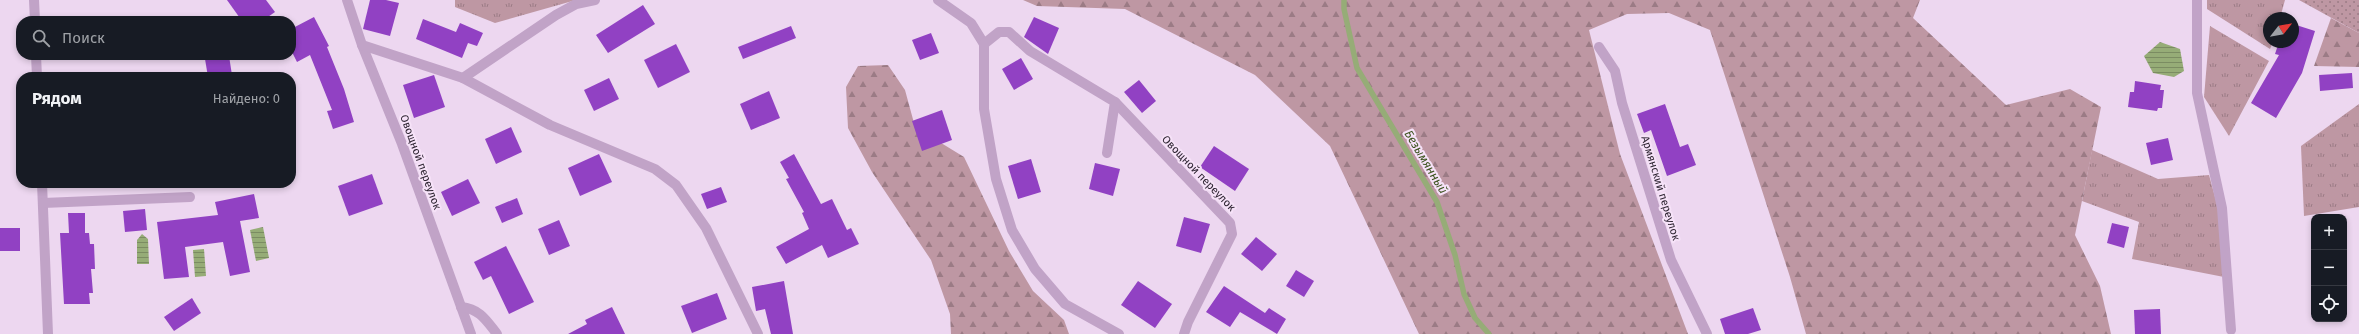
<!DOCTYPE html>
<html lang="ru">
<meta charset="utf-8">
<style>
:root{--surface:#171b24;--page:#20242c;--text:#f1f3f6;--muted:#9ea1a6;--line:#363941}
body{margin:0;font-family:"Fira Sans",sans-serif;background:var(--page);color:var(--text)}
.controls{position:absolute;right:12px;bottom:12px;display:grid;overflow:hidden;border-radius:8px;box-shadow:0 2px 6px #0003}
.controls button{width:36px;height:36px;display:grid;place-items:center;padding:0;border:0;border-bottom:1px solid var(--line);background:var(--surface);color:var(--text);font:20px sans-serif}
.compass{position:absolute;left:2263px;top:12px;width:36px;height:36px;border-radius:50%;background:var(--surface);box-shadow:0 2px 6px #0003;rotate:59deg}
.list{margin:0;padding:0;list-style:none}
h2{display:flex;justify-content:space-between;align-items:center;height:52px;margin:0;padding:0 16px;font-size:17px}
h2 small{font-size:13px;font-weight:400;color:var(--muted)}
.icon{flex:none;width:22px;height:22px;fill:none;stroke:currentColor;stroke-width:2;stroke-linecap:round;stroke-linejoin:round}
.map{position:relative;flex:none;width:2359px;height:334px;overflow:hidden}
.search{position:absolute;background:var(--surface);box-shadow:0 2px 6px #0003;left:16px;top:16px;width:280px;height:44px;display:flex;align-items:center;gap:10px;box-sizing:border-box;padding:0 14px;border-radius:16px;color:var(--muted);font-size:15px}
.panel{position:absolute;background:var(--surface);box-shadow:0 2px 6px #0003;left:16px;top:72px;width:280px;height:116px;border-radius:16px}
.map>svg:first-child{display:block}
.grass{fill:url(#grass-tufts)}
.forest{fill:url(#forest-firs)}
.garden{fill:url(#garden-dots)}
.water{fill:url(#water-rules)}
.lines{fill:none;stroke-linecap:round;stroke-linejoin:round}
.stream{stroke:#96ac77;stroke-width:5.5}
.building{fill:#9141c3}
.minor{stroke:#c1a3c7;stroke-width:10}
.labels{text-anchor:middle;stroke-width:4;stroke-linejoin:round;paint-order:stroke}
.street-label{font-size:11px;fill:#2e2532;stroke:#f6e2f8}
.water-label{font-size:12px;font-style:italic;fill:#3a521c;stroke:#f6e2f8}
</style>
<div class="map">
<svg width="2359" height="334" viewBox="0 0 2359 334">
<defs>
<pattern id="grass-tufts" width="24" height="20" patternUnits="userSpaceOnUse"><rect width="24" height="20" fill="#be97a3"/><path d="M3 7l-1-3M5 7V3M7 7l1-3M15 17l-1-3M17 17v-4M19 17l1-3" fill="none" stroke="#9b7b85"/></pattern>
<pattern id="forest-firs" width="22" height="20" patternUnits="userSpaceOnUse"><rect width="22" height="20" fill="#be97a3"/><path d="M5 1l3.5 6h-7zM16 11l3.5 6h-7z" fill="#9b7b85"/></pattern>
<pattern id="garden-dots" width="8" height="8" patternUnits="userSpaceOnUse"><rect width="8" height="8" fill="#be97a3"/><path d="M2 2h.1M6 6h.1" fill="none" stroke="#9b7b85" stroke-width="1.8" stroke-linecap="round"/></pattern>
<pattern id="water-rules" width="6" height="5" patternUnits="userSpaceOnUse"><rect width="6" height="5" fill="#96ac77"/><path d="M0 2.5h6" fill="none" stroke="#7b8c62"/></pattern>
</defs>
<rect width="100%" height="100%" fill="#edd7f0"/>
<!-- grass -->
<g class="grass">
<path d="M455,0H576L495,23L455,7Z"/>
<path d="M2207,0H2285L2280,18H2269V42H2273L2270,49L2207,9Z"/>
<path d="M2210,26L2269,61L2229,136L2204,97Z"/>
<path d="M2359,104V207L2304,216L2301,146Z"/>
<path d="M2092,150L2158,179L2209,175L2220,215L2224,277L2132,259L2139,222L2082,201Z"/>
</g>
<!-- forest -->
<g class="forest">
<path d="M1023,0H1920L1913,18L2006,105L2070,89L2101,107L2075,235L2100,286L2111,334H1806L1790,277L1710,30L1669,13L1627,14L1589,30L1620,154L1688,334H1419L1330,146L1255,75L1125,9L1037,6Z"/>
<path d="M2331,18L2359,33V67L2314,66Z"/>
<path d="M888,65L905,90L914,123L933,138L964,157L1009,251L1033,291L1064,320L1069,334H951L950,314L931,260L872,172L848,128L846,87L858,66Z"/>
</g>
<!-- garden -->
<path class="garden" d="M2299,0H2359V33Z"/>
<!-- water -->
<g class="water">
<path d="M2160,42L2180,49L2184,71L2174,77L2153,73L2144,56Z"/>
<path d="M263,227L269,258L256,261L250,230Z"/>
<path d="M142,234L148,239L149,264H137V240Z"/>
<path d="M204,249L206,276L195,277L193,250Z"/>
</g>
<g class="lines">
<!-- stream -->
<path class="stream" d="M1344,0V9L1357,68L1437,202L1455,255L1464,294L1475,318L1489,334"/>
</g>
<!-- building -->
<g class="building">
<path d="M227,0H266L275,12L262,21H242Z"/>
<path d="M370,0H386L399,3L390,36L363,29Z"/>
<path d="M643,5L655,24L608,53L596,35Z"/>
<path d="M314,17L329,46L327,47L344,89L354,122L333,129L327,111L332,110L310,55L297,62L291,50V29Z"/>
<path d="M1034,17L1059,28L1048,54L1024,37Z"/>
<path d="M423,19L456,32L460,23L483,33L477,46L468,43L462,58L416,39Z"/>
<path d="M2293,24L2315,31L2302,73L2276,118L2251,103L2279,55L2275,54L2279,42H2293Z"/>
<path d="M791,26L796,38L743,59L738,47Z"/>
<path d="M931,33L939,53L920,60L912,40Z"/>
<path d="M676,44L690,72L658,88L644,60Z"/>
<path d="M229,56L232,75L208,77L205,59Z"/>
<path d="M1021,58L1033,79L1014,90L1002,69Z"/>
<path d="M2352,73L2353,88L2320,91L2319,75Z"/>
<path d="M434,75L445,107L414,118L403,85Z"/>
<path d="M609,78L619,99L594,111L584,90Z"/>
<path d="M1139,80L1156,101L1142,113L1124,92Z"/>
<path d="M2135,81L2161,85L2160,90H2164L2162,108H2158L2157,111L2128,107L2130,92H2134Z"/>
<path d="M769,91L780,118L751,130L740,104Z"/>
<path d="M1665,104L1680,147L1688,144L1696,165L1667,176L1651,130L1644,133L1637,114Z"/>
<path d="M942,110L952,140L922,151L912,121Z"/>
<path d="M511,127L522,152L496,164L485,139Z"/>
<path d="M2168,138L2173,160L2151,165L2146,143Z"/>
<path d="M1214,146L1249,169L1235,191L1200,167Z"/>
<path d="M599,154L612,182L580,196L568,168Z"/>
<path d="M794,154L821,204L832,199L847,230L851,228L859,244L828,258L822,245L786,264L776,247L809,229L802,213L804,212L786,179L789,178L780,162Z"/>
<path d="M1031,159L1041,192L1018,199L1008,166Z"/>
<path d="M1095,163L1120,169L1113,196L1089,189Z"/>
<path d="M372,174L383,204L349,216L338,186Z"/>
<path d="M468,179L480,203L452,216L441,192Z"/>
<path d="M721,187L727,202L707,209L701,194Z"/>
<path d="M254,194L259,218L240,221L250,272L230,276L223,242L185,247L189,277L164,279L157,222L218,215L215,202Z"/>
<path d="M517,198L523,214L502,223L495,207Z"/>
<path d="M145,209L147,230L125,232L123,211Z"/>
<path d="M68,213H85V233H89L90,244H94L95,269H91L93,293H89L90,304H64L60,233H69Z"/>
<path d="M1184,217L1210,224L1201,253L1176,246Z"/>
<path d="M559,220L570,246L549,255L538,229Z"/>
<path d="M2112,223L2129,227L2124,248L2107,243Z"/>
<rect x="0" y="228" width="20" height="23"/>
<path d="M1256,237L1277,254L1262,271L1241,254Z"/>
<path d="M506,246L534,302L509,314L491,276L483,280L474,262Z"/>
<path d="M1296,270L1314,281L1304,297L1286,286Z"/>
<path d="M784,281L793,334H771L765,309L756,311L752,287Z"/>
<path d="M1138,281L1172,304L1155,328L1121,305Z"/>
<path d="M1224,286L1265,313L1269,308L1286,319L1277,334L1240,312L1230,327L1206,312Z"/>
<path d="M717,293L727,319L692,333L681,306Z"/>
<path d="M192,298L201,313L174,331L164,317Z"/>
<path d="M612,307L625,334H568L587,324L585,320Z"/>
<path d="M1753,308L1761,330L1748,334H1725L1720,319Z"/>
<path d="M2160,309L2161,334H2135L2134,310Z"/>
</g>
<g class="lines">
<!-- minor -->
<g class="minor">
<path d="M34,0L35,21"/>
<path d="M347,0L362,45L402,144L471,334"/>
<path d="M938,0L971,23L984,44"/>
<path d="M2197,0V93L2222,208L2231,330"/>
<path d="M362,45L463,78L550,125L655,169L676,185L706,228L758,334"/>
<path d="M1599,47L1615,71L1622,103L1671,260L1707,334"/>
<path d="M36,55L37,77"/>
<path d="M463,78L556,15L576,4L595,0"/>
<path d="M1115,102L1230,223L1232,234L1188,322L1184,334"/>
<path d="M1107,153L1115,102L1030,51L1009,32H999L984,44V109L996,179L1012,230L1035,269L1065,304L1119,334"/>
<path d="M42,183L48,334"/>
<path d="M43,203L190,197"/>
<path d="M461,307C480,309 486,320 497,334"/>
</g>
</g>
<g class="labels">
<!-- street labels -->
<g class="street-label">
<text transform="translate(421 162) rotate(70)" y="4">Овощной переулок</text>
<text transform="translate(1199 173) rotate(46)" y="4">Овощной переулок</text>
<text transform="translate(1661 188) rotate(73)" y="4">Армянский переулок</text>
</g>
<!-- water labels -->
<g class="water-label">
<text transform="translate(1426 162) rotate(59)" y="4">Безымянный</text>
</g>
</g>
</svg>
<div class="controls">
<button>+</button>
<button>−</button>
<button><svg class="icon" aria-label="locate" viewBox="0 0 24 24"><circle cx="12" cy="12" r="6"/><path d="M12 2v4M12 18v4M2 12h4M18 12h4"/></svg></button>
</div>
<svg class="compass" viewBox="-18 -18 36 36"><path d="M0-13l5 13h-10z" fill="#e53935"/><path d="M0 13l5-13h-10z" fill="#9ea1a6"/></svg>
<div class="search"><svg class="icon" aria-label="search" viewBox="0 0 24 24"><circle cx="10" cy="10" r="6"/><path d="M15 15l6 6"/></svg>Поиск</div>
<section class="panel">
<h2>Рядом<small>Найдено: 0</small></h2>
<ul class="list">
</ul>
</section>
</div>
